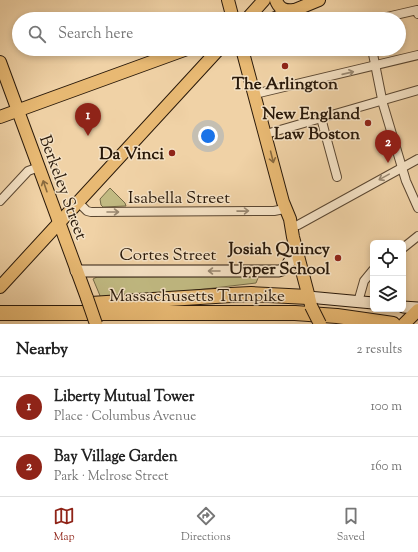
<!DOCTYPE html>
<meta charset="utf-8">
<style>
:root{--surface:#fff;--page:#f2f2f2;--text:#222;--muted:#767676;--line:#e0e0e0;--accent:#8f2418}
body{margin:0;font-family:"Sorts Mill Goudy",serif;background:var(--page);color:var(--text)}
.controls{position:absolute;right:12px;bottom:12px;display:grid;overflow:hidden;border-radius:6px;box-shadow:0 2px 6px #0003}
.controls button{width:36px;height:36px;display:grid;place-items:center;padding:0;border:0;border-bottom:1px solid var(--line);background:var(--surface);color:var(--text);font:20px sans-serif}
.you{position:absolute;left:208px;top:136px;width:14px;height:14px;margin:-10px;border:3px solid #fff;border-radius:50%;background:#1a73e8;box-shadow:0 0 0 6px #1a73e833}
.badge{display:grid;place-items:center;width:26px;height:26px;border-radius:50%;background:var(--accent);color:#fff;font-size:13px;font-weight:700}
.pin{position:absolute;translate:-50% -33px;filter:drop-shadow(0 1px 2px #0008)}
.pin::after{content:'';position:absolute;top:21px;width:14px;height:12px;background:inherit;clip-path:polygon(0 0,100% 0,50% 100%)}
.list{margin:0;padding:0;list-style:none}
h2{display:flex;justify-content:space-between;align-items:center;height:52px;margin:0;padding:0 16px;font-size:17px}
h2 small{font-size:13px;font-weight:400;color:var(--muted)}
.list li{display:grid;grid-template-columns:26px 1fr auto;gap:12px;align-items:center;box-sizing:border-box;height:60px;padding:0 16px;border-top:1px solid var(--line)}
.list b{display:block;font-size:15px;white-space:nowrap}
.list p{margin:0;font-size:13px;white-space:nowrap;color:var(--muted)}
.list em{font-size:13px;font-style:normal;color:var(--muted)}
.icon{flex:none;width:22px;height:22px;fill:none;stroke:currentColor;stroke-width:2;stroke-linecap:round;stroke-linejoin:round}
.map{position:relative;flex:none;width:418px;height:324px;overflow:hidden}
.search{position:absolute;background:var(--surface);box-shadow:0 2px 6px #0003;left:12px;right:12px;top:12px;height:44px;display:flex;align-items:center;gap:10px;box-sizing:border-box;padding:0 14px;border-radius:22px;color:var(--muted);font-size:15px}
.sheet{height:172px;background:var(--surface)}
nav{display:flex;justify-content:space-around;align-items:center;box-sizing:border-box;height:56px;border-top:1px solid var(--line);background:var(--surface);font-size:11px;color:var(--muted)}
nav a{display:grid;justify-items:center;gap:2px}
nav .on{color:var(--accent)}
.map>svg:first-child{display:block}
.green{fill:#c1ba82;stroke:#756a46}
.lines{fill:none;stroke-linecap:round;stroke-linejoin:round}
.street-casing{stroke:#5b4731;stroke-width:10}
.secondary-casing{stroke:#29190a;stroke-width:13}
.primary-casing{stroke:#29190a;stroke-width:14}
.highway-casing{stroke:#29190a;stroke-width:16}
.street{stroke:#f5e2c5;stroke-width:8}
.secondary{stroke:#f5e2c5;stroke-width:11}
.primary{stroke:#e8b973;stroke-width:12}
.highway{stroke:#e8b973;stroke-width:14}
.primary-bridge-casing{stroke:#29190a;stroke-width:14;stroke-linecap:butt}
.primary-bridge{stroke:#e8b973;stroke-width:12}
.oneway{stroke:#998871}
.oneway2{stroke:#88693e}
.poi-dot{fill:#8f2418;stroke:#f5e2c5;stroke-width:1.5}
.labels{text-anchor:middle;stroke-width:3;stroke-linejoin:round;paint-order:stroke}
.poi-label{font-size:17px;font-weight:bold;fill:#29190a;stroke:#f5e2c5;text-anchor:end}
.street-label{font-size:17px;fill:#29190a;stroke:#f5e2c5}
</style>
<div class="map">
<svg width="418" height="324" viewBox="0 0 418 324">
<rect width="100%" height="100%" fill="#f0d2a6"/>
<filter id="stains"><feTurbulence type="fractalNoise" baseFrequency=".005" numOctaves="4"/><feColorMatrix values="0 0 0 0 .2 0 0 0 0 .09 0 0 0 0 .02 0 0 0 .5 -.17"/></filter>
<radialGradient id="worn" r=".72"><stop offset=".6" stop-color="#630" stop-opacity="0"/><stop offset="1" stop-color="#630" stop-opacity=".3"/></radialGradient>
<!-- green -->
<g class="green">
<path d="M110,188L125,203L126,206L103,207L101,205L100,199Z"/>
<path d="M251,276L258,278L256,283L171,293L101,298L93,279L97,277Z"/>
</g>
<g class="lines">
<defs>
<g id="street">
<path d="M378,19L417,10L418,14"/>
<path d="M372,49L383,104L406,181L418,208"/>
<path d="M255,94L418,55"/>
<path d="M321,118L337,177"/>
<path d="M266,134L418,90"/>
<path d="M0,201L28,171L39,167"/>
<path d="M78,202L87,211L91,212L274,211L284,209"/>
<path d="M292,227L298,225L418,159"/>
<path d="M403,248L418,236"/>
<path d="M358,302L364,281L373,270"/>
</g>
<g id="secondary">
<path d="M76,271H279C288,269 292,257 295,248"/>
<path d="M308,297L373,303"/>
<path d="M403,307L418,308"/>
</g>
<g id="primary">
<path d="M228,0L233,19"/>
<path d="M276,0C279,9 285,11 294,10"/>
<path d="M247,19L264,0"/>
<path d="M273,19L319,0"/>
<path d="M242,49L283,202L290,219L293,237L311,305"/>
<path d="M0,62L87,298"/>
<path d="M0,117L187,49"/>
<path d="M0,287L219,49"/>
<path d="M404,324L418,310"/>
</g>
<g id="highway">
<path d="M91,304L231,295L251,294L308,297"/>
<path d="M0,313H295L337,316L393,324"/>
</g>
</defs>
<!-- street casing -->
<use href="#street" class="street-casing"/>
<!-- secondary casing -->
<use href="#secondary" class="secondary-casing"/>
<!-- primary casing -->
<use href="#primary" class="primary-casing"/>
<!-- highway casing -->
<use href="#highway" class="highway-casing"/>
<!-- street -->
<use href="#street" class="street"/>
<!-- secondary -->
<use href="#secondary" class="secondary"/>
<!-- primary -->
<use href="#primary" class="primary"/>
<!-- highway -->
<use href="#highway" class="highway"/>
<defs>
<g id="primary-bridge">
<path d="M87,298L96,324"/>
<path d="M311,306L320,324"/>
</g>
</defs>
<!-- primary-bridge casing -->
<use href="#primary-bridge" class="primary-bridge-casing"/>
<!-- primary-bridge -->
<use href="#primary-bridge" class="primary-bridge"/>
</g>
<!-- one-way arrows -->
<defs><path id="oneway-shaft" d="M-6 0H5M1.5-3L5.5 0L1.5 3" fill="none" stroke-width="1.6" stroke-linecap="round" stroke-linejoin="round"/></defs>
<g class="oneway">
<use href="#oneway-shaft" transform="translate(348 73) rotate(-13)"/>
<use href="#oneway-shaft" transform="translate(384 177) rotate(151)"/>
<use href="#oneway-shaft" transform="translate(243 211) rotate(-1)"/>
<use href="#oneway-shaft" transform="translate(113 212)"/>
<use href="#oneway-shaft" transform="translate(214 271) rotate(180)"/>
</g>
<g class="oneway2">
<use href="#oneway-shaft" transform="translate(272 157) rotate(76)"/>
<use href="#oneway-shaft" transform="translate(45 186) rotate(-109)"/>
</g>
<!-- markers -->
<g class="poi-dot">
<circle cx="285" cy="66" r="4"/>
<circle cx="368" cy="123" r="4"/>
<circle cx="172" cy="153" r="4"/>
<circle cx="338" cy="258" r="4"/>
</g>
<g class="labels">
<!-- poi labels -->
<g class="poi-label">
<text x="285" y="89" text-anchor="middle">The Arlington</text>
<text x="360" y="119">New England<tspan x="360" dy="20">Law Boston</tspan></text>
<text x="164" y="159">Da Vinci</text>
<text x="330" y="254">Josiah Quincy<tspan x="330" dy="20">Upper School</tspan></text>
</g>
<!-- street labels -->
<g class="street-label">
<text transform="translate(64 187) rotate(70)" y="6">Berkeley Street</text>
<text x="179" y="203">Isabella Street</text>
<text x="168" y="260">Cortes Street</text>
<text x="197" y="301">Massachusetts Turnpike</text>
</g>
</g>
<rect width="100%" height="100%" filter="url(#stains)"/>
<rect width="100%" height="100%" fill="url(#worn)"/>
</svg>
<div class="controls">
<button><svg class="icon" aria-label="locate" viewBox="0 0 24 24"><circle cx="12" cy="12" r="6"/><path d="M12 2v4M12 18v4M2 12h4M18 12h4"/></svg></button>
<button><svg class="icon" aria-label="layers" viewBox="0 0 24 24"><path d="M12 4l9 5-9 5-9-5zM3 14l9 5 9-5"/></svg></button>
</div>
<div class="you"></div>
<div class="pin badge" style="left:88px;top:136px">1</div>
<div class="pin badge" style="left:388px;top:163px">2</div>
<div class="search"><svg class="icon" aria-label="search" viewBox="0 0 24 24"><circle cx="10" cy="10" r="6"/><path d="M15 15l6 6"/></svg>Search here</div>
</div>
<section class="sheet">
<h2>Nearby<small>2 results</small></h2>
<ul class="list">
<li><span class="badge">1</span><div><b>Liberty Mutual Tower</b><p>Place · Columbus Avenue</p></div><em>100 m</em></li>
<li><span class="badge">2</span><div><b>Bay Village Garden</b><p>Park · Melrose Street</p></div><em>160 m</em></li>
</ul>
</section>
<nav>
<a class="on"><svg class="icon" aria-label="map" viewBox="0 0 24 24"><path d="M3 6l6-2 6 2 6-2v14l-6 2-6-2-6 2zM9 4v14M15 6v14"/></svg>Map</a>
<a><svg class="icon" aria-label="directions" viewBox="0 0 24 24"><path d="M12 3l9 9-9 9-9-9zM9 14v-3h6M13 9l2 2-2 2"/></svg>Directions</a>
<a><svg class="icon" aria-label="saved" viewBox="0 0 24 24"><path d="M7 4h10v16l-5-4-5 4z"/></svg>Saved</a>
</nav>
